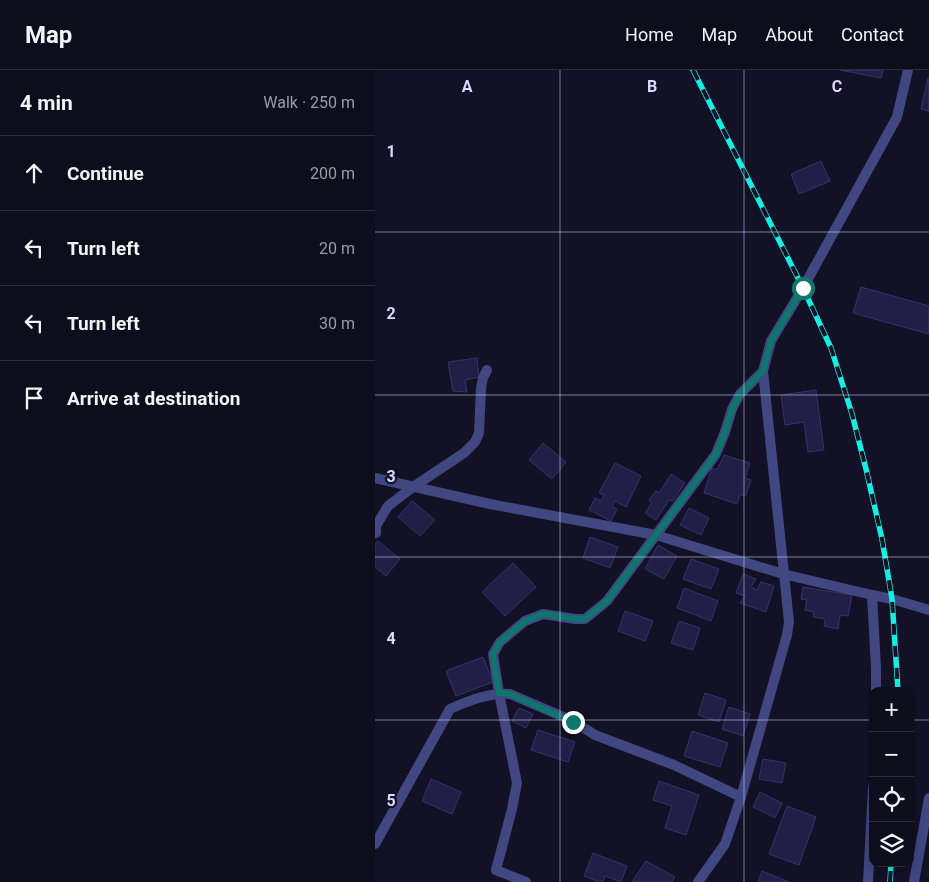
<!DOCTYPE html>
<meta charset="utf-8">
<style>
:root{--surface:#0e0d1c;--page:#1c1b29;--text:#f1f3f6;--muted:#9b9ca3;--line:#2e2d3b}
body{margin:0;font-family:Roboto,sans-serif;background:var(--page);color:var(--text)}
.controls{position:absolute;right:15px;bottom:15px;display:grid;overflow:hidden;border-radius:10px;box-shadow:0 2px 12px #0003}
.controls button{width:45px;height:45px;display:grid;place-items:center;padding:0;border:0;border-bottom:1px solid var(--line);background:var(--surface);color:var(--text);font:25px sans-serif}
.stop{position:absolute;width:15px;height:15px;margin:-11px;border:4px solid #0f766e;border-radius:50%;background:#fff}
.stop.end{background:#0f766e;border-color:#fff;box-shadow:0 1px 5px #0008}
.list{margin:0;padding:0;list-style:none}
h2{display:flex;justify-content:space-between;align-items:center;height:65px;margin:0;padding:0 20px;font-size:21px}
h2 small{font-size:16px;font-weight:400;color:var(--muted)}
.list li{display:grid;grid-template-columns:32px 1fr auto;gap:15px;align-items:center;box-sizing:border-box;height:75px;padding:0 20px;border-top:1px solid var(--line)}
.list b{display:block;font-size:19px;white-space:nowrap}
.list em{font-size:16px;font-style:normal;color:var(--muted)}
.icon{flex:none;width:28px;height:28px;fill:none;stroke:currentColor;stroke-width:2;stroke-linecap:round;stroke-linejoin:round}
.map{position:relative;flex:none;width:554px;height:812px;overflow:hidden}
header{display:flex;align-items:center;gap:30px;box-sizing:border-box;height:70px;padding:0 25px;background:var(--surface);border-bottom:1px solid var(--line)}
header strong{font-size:24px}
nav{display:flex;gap:28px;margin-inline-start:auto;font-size:18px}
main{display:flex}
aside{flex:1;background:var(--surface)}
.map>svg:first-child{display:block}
.building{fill:#211f45;stroke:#363270}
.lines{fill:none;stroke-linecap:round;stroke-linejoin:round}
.minor{stroke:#404781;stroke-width:10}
.rail-casing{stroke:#14eee3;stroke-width:5.5}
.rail{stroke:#121126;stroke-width:4;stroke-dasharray:11;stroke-linecap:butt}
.route{stroke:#0f766e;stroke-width:6}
.grid{fill:none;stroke:#d9dafc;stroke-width:1;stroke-opacity:0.55}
.grid-label{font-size:16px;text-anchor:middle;font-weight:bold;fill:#d9dafc;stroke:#121126;stroke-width:4.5;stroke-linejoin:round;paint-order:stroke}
</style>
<header>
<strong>Map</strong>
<nav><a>Home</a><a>Map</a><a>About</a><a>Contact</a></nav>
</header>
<main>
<aside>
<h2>4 min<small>Walk · 250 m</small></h2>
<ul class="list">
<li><svg class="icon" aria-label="ahead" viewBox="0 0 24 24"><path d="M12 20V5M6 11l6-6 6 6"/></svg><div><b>Continue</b></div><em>200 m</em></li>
<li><svg class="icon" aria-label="left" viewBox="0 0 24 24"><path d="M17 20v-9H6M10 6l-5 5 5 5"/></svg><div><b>Turn left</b></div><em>20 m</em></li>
<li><svg class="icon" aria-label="left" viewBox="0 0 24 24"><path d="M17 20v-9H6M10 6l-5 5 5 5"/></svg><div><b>Turn left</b></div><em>30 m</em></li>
<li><svg class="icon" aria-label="arrive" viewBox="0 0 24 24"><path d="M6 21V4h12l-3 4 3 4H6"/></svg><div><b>Arrive at destination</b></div></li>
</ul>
</aside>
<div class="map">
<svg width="554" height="812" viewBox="0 0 554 812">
<rect width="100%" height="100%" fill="#121126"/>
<!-- building -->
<g class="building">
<path d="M465,0H508L506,8Z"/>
<path d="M553,8H554V41L546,39Z"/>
<path d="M446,91L455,111L424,124L416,104Z"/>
<path d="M486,217L554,236V264L478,243Z"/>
<path d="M102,288L104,307L90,310L92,322L78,321L73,292Z"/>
<path d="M441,320L449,380L433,382L429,352L410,355L406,325Z"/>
<path d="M168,373L191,392L177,409L154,390Z"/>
<path d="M349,385L375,393L370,408L376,410L371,425H365L362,434L329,423L337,398L342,400Z"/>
<path d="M240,393L266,406L251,437L240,431L237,437L242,439L236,451L214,440L220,428L226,431L229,425L224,423Z"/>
<path d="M296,404L310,413L298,431L294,430L281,450L270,443L277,432L274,430L281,421L284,423Z"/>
<path d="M37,431L60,450L45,466L23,447Z"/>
<path d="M314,438L334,448L326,465L305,455Z"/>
<path d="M215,467L243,477L235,498L208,488Z"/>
<path d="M3,471L25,489L11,506L0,497V474Z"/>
<path d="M283,475L302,486L289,509L270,499Z"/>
<path d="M316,489L344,499L336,519L308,509Z"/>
<path d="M138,493L161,517L130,546L107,522Z"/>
<path d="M368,504L381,509L376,517L382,520L386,512L399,516L391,542L365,533L370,526L361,523Z"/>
<path d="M428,517L477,525L473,546L465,545L463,559L449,556L450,549L438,547L439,542L430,540L432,530L426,529Z"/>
<path d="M309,518L343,531L336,551L302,538Z"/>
<path d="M250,541L278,551L270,571L243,561Z"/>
<path d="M304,551L325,558L318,580L296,573Z"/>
<path d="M108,587L118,612L81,626L71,601Z"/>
<path d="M330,623L351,630L344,652L323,645Z"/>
<path d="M354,637L375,644L368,666L347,659Z"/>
<path d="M144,638L158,644L151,658L137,651Z"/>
<path d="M163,660L200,672L193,692L156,680Z"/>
<path d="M317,661L353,673L345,697L309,686Z"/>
<path d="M388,689L411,693L407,713L384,709Z"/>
<path d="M56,709L86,722L77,744L47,731Z"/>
<path d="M284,711L324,725L311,765L290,758L297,736L278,730Z"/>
<path d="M385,722L407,733L400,748L378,737Z"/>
<path d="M412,736L441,747L424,795L394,784Z"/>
<path d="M218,783L252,796L246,812L230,806L228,812H225L209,806Z"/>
<path d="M271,791L300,807L297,812H257Z"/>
<path d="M387,801L414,812H383Z"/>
</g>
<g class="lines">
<!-- minor -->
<g class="minor">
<path d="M0,408L115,434L281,465L408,504L497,525L517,529L554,540"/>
<path d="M1,463V456L13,436L38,417L89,383L100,372L104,363L106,318L108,308L112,300"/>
<path d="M497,525L501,598V621"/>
<path d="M0,774L75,639C93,631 115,622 135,624L198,651L220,665L299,695L366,727"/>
<path d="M151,812L121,800L137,739L142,713L124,623L118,584L125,572L150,551L168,544L200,549H210L232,531L341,384L350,362L357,339L365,324L388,301"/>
<path d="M323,812L350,774L366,727L412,565L414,552L388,301L396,271L428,218L522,47L533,0"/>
<path d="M493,812L498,717"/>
<path d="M539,812L554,728"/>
</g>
<defs>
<g id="rail">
<path d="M318,0L428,218L456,278L477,344L491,399L507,469L517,529L523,621"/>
<path d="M515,812L516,793"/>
</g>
</defs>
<!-- rail casing -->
<use href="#rail" class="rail-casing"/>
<!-- rail -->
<use href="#rail" class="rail"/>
</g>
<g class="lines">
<!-- route -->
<path class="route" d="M198,652L135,624L124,623L118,584L125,572L150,551L168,544L200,549H210L232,531L341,384L350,362L357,339L365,324L388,301L396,271L428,218"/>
</g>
<!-- grid -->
<path class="grid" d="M185,0V812M369,0V812M0,162H554M0,325H554M0,487H554M0,650H498M535,650H554"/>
<g class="grid-label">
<text x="92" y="22">A</text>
<text x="277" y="22">B</text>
<text x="462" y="22">C</text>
<text x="16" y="87">1</text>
<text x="16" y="249">2</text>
<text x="16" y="412">3</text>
<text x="16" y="574">4</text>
<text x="16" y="736">5</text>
</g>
</svg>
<div class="controls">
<button>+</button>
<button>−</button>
<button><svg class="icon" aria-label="locate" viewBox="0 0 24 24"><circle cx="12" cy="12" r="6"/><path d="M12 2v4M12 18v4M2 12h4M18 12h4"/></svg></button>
<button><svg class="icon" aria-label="layers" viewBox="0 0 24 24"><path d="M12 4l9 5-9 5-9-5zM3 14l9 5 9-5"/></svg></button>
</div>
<div class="stop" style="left:428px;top:218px"></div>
<div class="stop end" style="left:198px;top:652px"></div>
</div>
</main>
